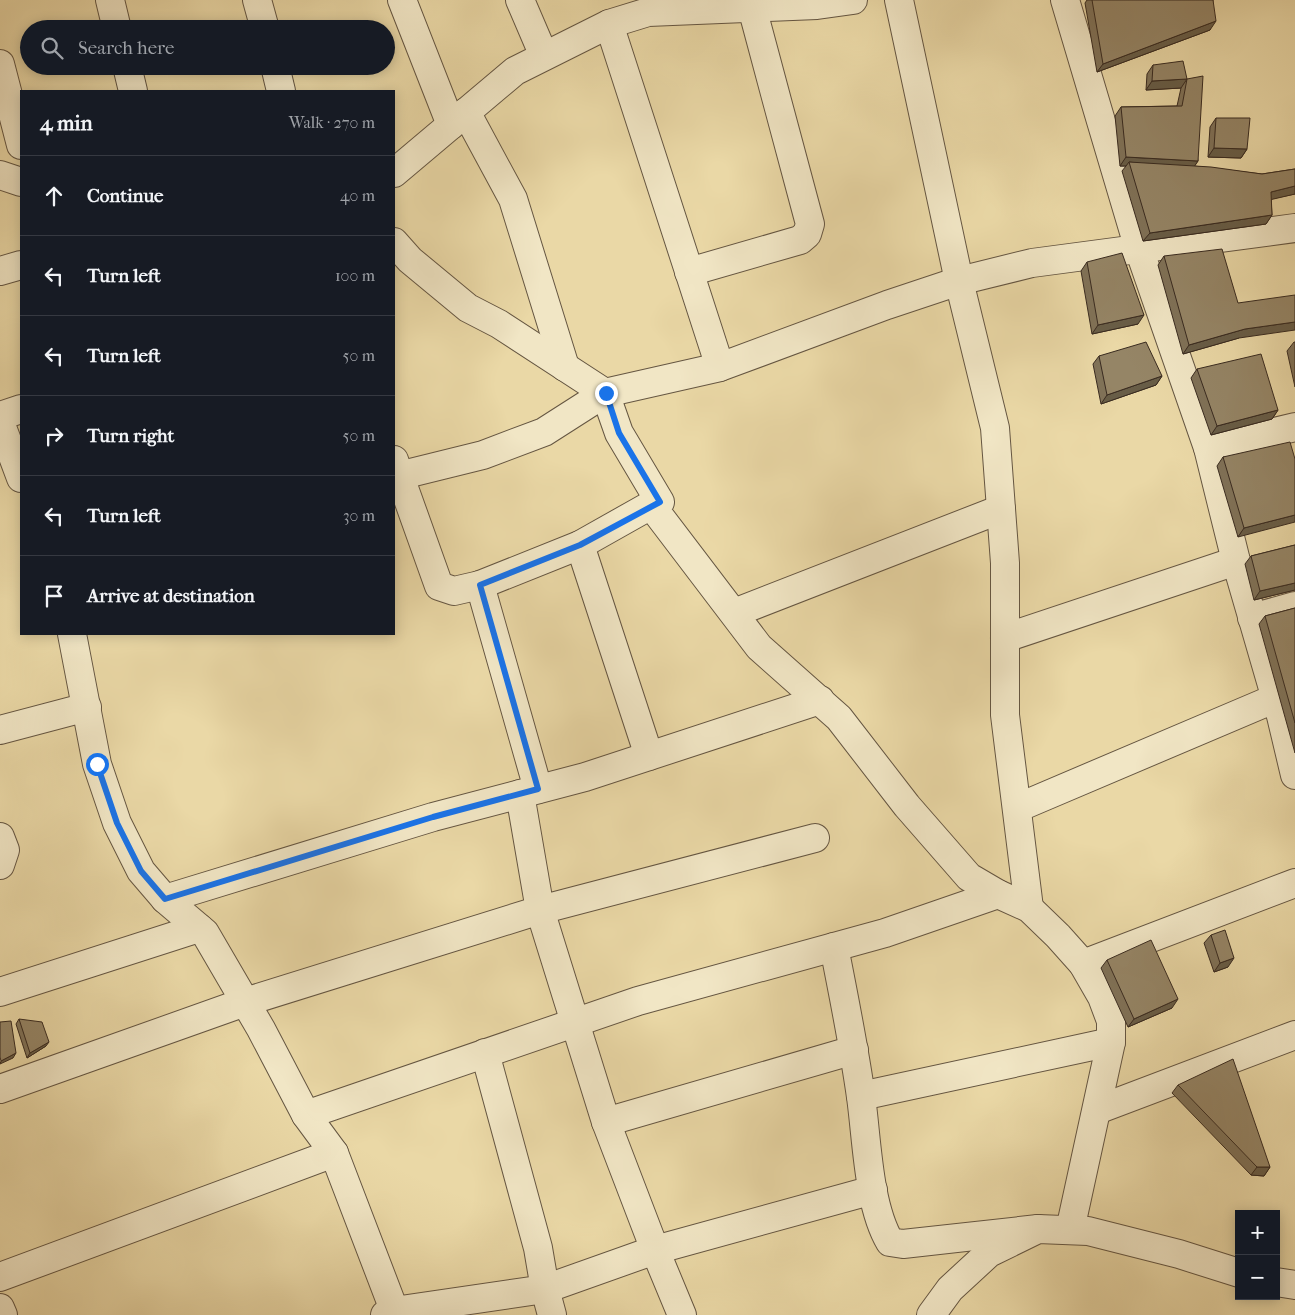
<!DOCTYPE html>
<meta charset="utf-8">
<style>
:root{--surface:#171b24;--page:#242831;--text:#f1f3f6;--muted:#9ea1a6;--line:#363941}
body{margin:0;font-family:"IM FELL French Canon",serif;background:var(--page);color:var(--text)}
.controls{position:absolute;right:15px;bottom:15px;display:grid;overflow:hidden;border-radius:0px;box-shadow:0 2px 12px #0003}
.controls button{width:45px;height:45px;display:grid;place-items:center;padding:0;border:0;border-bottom:1px solid var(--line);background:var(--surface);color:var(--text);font:25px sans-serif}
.stop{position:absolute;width:15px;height:15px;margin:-11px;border:4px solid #1a73e8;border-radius:50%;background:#fff}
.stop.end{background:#1a73e8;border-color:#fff;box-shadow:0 1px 5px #0008}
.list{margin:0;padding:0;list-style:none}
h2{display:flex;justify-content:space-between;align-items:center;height:65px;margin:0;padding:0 20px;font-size:21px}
h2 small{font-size:16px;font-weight:400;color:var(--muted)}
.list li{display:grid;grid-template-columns:32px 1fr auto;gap:15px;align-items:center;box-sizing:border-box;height:80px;padding:0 20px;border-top:1px solid var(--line)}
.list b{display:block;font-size:19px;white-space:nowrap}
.list em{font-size:16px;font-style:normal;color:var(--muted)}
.icon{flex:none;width:28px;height:28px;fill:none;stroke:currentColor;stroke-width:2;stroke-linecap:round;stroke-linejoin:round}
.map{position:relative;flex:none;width:1295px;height:1315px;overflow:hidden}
.search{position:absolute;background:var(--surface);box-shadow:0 2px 12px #0003;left:20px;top:20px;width:375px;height:55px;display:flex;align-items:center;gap:12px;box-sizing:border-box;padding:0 18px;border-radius:28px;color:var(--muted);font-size:19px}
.panel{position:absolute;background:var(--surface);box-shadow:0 2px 12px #0003;left:20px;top:90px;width:375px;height:545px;border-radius:0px}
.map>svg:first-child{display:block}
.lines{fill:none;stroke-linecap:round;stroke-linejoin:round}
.street-casing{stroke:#655642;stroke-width:30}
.street{stroke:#f1e6c5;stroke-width:28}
.wall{fill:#807258;stroke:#392b20}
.shaded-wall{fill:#685d47;stroke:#392b20}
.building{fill:#958566;stroke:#392b20}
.route{stroke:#1a73e8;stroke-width:6}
</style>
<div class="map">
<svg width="1295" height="1315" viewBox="0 0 1295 1315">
<rect width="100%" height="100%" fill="#ead8a6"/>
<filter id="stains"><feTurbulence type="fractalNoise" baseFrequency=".004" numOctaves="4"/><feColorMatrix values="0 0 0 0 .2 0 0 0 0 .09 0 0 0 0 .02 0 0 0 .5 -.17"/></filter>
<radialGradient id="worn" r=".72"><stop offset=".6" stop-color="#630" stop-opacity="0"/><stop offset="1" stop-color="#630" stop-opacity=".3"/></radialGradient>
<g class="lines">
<defs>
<g id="street">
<path d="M110,0L117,29"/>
<path d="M257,0L265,29"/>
<path d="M402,0L451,125"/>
<path d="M520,0L544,56"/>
<path d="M899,0L959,281L995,428L1005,563V715L1029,908"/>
<path d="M1065,0L1139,249L1208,448L1236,561L1281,716L1295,775"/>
<path d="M609,24L720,367"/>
<path d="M0,64L21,145"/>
<path d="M127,66L133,91"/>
<path d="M275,66L281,91"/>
<path d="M466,112L513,199L565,367"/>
<path d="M394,173L515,71L609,24L648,12L817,5L853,0"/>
<path d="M0,175L21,182"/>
<path d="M394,242L410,260L468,308L499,324L605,393L619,433L660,502L651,505L759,647L839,718L907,806L969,877L998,894L1029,908L1058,936L1083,964L1102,997L1111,1021V1042L1070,1230"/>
<path d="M0,271L21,265"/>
<path d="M689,272L800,240L807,234L810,224L750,0"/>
<path d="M0,416L21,409"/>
<path d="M0,422L21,478"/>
<path d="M1208,448L1295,427"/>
<path d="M394,460L439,586L454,591L480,585L580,545L651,505"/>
<path d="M394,477L483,455L544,432L605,393L720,367L887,305L959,281L1032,263L1295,228"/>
<path d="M580,545L649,756"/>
<path d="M480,585L538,789"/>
<path d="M734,613L1001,509"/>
<path d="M1252,618L1295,606"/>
<path d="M72,634L97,764L117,823L141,871L165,899L205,933L261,1029L306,1115L334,1153L396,1315"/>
<path d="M1005,638L1236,561"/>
<path d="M0,730L87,707"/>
<path d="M520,794L540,910L606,1122L655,1250L682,1315"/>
<path d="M1017,808L1276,698"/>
<path d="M0,837L5,850L0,865"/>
<path d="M165,899L433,817L585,777L820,700"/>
<path d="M834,947C844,997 854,1047 861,1097C867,1140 868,1205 890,1242L903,1244L1038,1229"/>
<path d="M1083,964L1295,883"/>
<path d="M0,992L199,928"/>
<path d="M485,1053L538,1248L545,1289L552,1315"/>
<path d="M0,1089L245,1002L540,910L815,838"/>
<path d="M861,1096L1111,1042"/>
<path d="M1097,1110L1295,1035"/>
<path d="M306,1115L638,1001L885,933L998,894"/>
<path d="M606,1122L854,1050"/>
<path d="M0,1277L334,1153"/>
<path d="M1276,1282L1295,1285"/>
<path d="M0,1308L3,1315"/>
<path d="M385,1315L394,1311L545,1289L655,1250L873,1190"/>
<path d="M931,1315L950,1289L989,1253L1038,1229L1088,1231L1179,1254L1239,1273"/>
</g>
</defs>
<!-- street casing -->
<use href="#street" class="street-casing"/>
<!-- street -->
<use href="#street" class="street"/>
</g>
<!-- wall -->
<g class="wall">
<path d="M1087,0H1213L1210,30L1097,72L1085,3Z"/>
<path d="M1153,65L1187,79L1198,161L1194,166L1262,174L1295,169V194L1271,199L1272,215L1266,224L1143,241L1122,171L1126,166H1120L1115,116L1121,107L1177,106L1181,88L1146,90L1147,74Z"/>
<path d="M1216,118L1247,149L1241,158L1208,157L1210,127Z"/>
<path d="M1164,256L1239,338L1183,354L1158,265Z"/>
<path d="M1087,262L1138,324L1092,334L1081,271Z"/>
<path d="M1294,342H1295V387L1287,351Z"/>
<path d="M1099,356L1162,376L1156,385L1101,404L1093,364Z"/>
<path d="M1197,369L1278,410L1272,419L1211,435L1191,378Z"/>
<path d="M1223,457L1295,459L1238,537L1217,466Z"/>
<path d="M1295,545V590L1254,600L1245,564L1251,556Z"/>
<path d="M1295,608V753L1259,624L1265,616Z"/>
<path d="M1211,935L1228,967L1214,972L1204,943Z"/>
<path d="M1107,960L1172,1008L1128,1027L1101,968Z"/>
<path d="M19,1019L46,1046L27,1058L16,1024Z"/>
<path d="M1178,1085L1270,1167L1264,1176L1251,1175L1172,1093Z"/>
</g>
<!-- shaded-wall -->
<g class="shaded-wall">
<path d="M1216,21L1210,30L1097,72L1103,64Z"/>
<path d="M1187,79L1181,88L1146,90L1152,81Z"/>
<path d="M1214,148L1247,149L1241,158L1208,157Z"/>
<path d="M1126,157L1198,161L1192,170L1129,162L1126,166H1120Z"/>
<path d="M1295,186V194L1265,201L1271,192Z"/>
<path d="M1272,215L1266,224L1143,241L1150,233Z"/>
<path d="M1144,315L1138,324L1092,334L1098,325Z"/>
<path d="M1295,322V330L1239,338L1183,354L1189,345L1245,329Z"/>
<path d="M1162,376L1156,385L1101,404L1107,395Z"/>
<path d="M1278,410L1272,419L1211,435L1217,426Z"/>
<path d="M1295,515V522L1238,537L1244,528Z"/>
<path d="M1295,583V590L1254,600L1260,591Z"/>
<path d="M1234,958L1228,967L1214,972L1220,963Z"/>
<path d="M1178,999L1172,1008L1128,1027L1134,1019Z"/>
<path d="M49,1042L46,1046L27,1058L30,1053Z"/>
<path d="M16,1053L13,1058L0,1064L1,1061Z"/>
<path d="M1257,1167H1270L1264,1176L1251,1175Z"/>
</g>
<!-- building -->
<g class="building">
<path d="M1092,0H1213L1216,21L1103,64Z"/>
<path d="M1183,61L1187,79L1203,76L1198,161L1126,157L1121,107L1182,106L1187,79L1152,81L1153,65Z"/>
<path d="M1216,118H1250L1247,149L1214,148Z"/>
<path d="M1129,162L1211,167L1262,174L1295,169V186L1271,192L1272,215L1150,233Z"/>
<path d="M1222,249L1238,303L1295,295V322L1245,329L1189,345L1164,256Z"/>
<path d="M1122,253L1144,315L1098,325L1087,262Z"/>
<path d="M1146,342L1162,376L1107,395L1099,356Z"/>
<path d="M1261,354L1278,410L1217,426L1197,369Z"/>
<path d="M1290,442L1295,459V515L1244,528L1223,457Z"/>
<path d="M1295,545V583L1260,591L1251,556Z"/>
<path d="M1295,608V723L1265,616Z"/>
<path d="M1225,930L1234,958L1220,963L1211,935Z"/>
<path d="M1151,940L1178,999L1134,1019L1107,960Z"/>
<path d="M19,1019L42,1022L49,1042L30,1053Z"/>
<path d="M11,1021L16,1053L1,1061L0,1057V1022Z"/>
<path d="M1233,1059L1270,1167H1257L1178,1085Z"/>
</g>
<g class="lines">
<!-- route -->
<path class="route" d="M97,764L117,823L141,871L165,899L433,817L538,789L480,585L580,545L660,502L619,433L606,393"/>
</g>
<rect width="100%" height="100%" filter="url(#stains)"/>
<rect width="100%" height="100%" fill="url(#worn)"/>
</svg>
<div class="controls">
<button>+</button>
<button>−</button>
</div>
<div class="stop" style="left:97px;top:764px"></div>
<div class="stop end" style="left:606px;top:393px"></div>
<div class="search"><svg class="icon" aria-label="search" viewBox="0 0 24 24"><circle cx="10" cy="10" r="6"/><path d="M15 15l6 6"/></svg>Search here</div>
<section class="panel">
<h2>4 min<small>Walk · 270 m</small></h2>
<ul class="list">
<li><svg class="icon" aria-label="ahead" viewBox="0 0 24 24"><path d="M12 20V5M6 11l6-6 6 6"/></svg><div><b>Continue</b></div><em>40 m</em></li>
<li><svg class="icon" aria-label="left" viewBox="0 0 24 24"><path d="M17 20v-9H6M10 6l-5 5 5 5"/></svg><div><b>Turn left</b></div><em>100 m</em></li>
<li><svg class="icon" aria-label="left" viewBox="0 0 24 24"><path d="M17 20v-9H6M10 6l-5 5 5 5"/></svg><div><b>Turn left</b></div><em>50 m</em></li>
<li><svg class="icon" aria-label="right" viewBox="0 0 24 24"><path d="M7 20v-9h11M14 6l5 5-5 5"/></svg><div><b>Turn right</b></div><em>50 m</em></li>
<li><svg class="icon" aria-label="left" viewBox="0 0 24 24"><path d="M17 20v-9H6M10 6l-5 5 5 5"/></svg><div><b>Turn left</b></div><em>30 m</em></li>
<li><svg class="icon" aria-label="arrive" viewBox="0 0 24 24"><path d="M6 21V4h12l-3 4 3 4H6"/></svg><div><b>Arrive at destination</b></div></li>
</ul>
</section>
</div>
